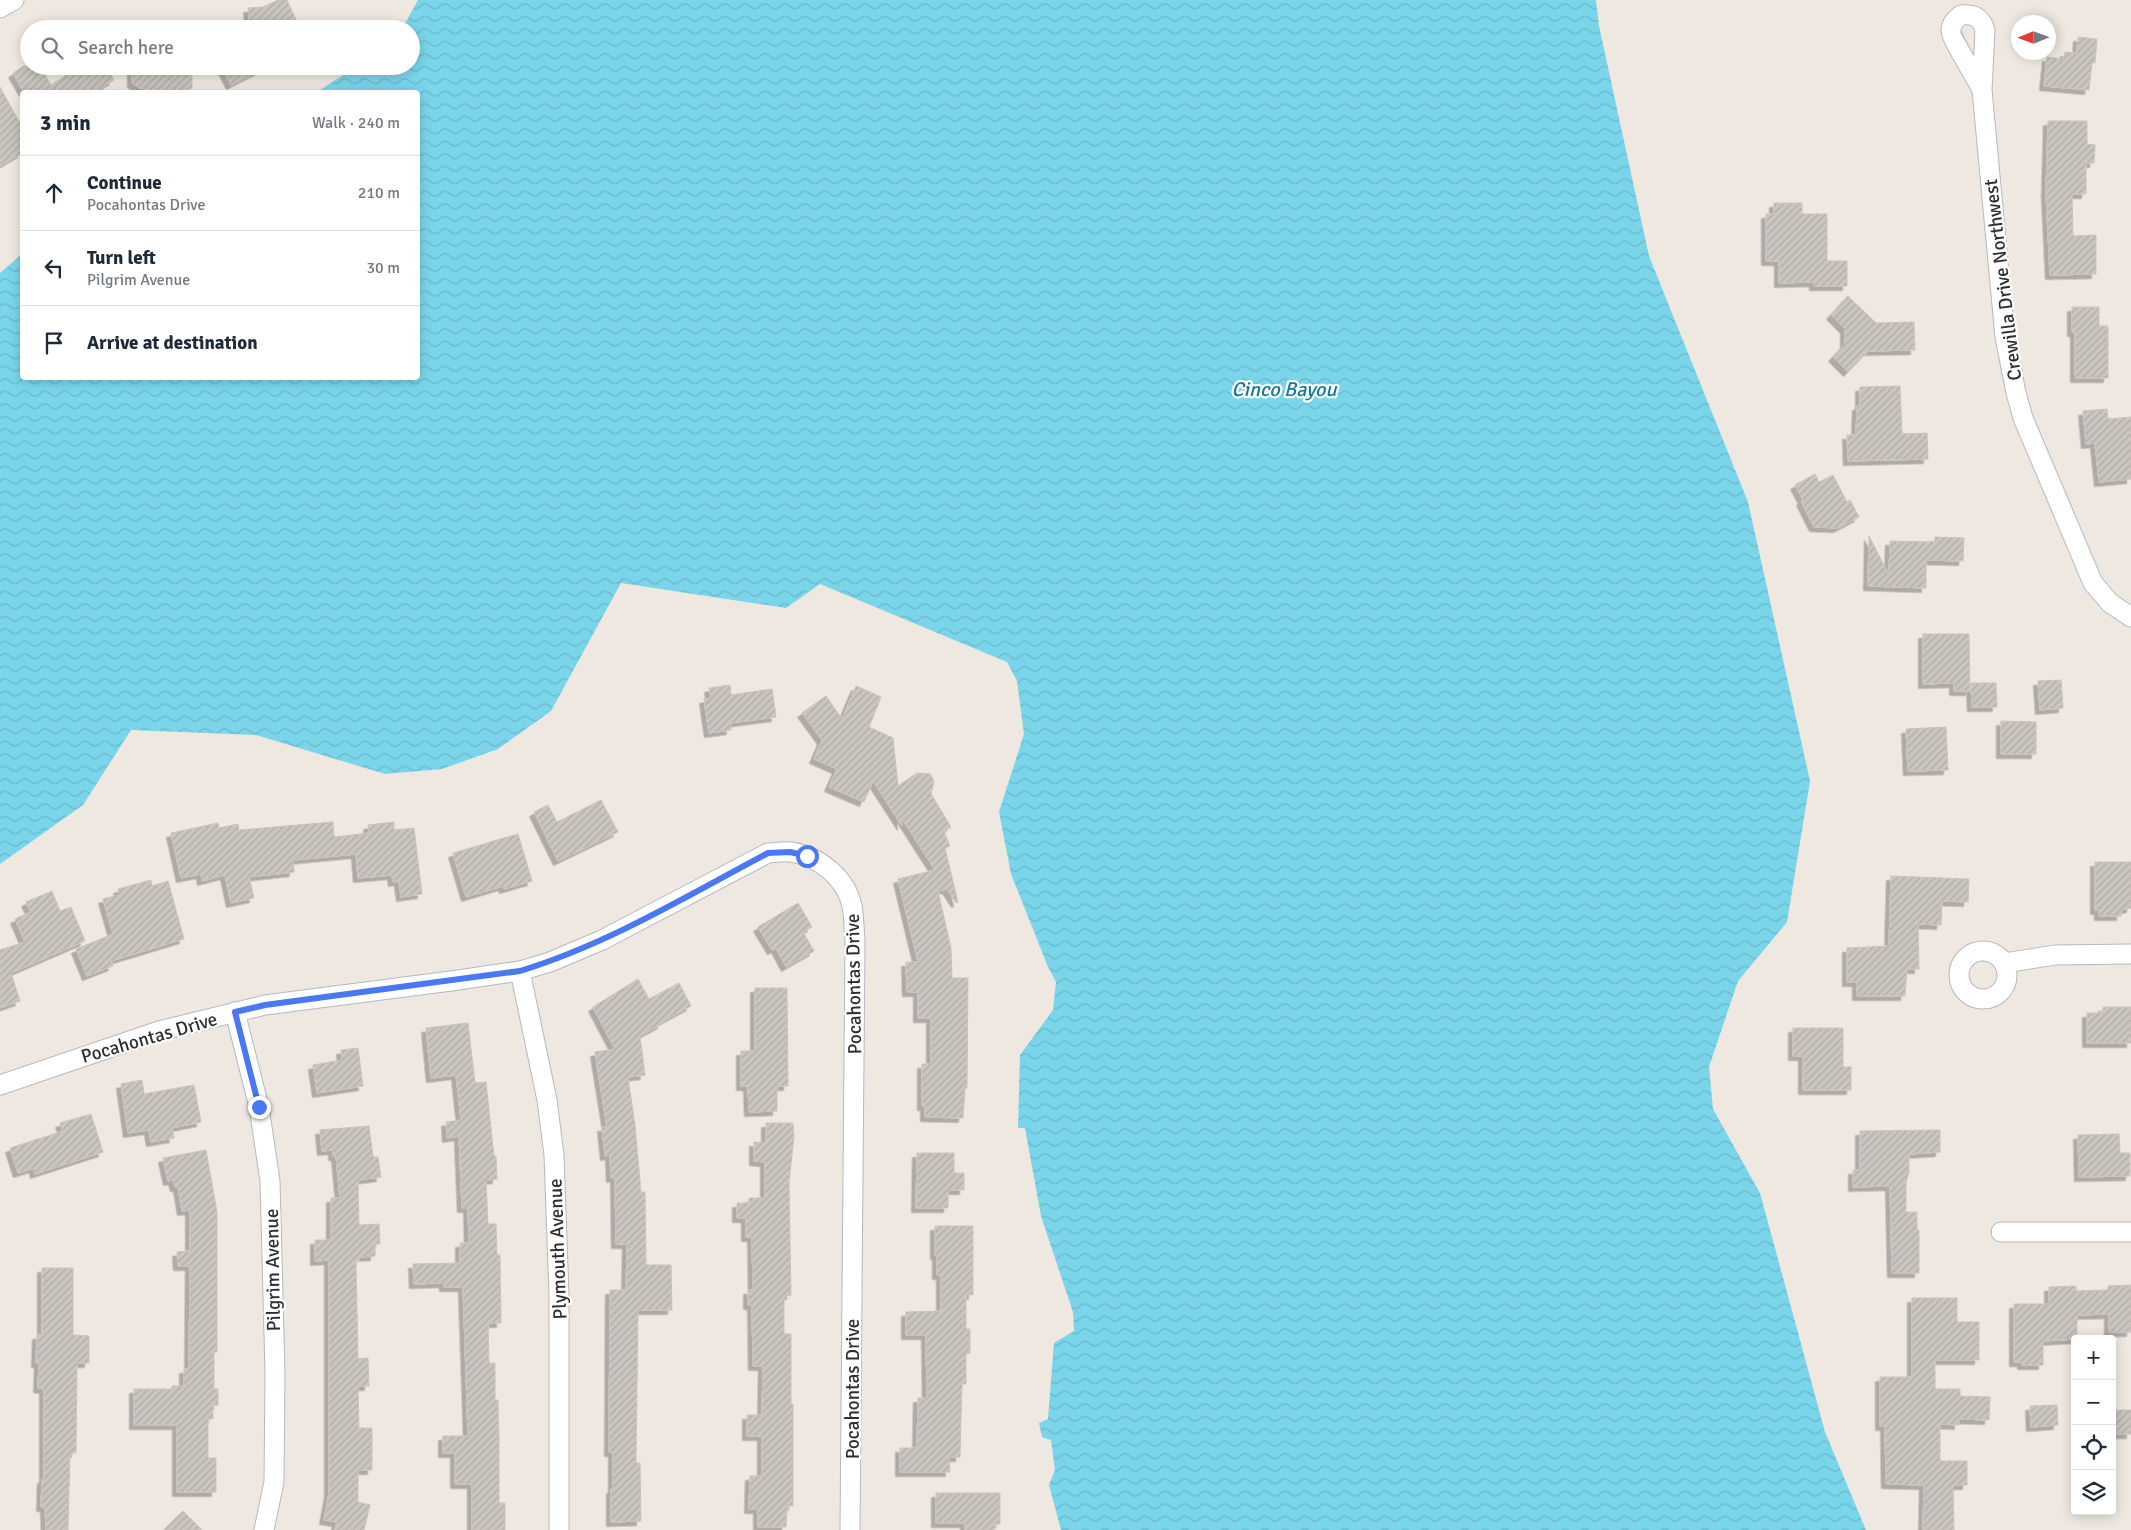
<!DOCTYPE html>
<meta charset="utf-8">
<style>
:root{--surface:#fff;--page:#f2f2f3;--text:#1f2937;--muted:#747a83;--line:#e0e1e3}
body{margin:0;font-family:Signika,sans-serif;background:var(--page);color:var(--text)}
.controls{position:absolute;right:15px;bottom:15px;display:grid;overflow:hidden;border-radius:5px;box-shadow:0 2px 12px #0003}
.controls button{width:45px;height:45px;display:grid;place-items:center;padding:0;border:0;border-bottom:1px solid var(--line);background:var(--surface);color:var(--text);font:25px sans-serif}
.compass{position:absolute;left:2011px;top:15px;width:45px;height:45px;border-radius:50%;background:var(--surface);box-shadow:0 2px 12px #0003;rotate:269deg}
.stop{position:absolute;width:15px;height:15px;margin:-11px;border:4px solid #4a77f2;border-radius:50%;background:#fff}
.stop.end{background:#4a77f2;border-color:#fff;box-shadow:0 1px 5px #0008}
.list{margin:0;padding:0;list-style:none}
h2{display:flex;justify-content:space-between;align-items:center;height:65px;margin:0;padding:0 20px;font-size:21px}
h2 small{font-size:16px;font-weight:400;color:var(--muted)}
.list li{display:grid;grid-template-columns:32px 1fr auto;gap:15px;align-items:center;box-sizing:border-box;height:75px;padding:0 20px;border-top:1px solid var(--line)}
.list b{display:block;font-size:19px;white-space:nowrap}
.list p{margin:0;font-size:16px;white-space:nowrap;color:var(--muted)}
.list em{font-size:16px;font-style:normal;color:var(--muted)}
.icon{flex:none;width:28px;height:28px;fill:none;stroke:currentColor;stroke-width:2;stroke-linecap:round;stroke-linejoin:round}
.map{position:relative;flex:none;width:2131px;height:1530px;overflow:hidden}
.search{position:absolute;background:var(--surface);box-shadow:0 2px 12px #0003;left:20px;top:20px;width:400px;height:55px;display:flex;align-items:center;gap:12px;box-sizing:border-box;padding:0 18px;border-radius:28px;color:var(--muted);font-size:19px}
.panel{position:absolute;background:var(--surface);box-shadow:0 2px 12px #0003;left:20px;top:90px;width:400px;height:290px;border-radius:5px}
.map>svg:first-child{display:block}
.water{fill:url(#water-waves)}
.building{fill:url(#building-hatch);stroke:#cac3bb;filter:url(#shadow)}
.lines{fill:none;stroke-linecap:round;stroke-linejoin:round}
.minor-casing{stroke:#b4b8c0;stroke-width:21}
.minor{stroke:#fff;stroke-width:19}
.route{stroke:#4a77f2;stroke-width:6}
.labels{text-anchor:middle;stroke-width:4.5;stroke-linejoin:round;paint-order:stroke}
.street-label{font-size:19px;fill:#2e2e2e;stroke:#fff}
.water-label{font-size:20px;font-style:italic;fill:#14789b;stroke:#fff}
</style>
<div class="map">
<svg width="2131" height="1530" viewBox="0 0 2131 1530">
<defs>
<pattern id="water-waves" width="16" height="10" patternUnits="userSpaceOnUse" patternTransform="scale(1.25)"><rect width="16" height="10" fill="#7ad5ea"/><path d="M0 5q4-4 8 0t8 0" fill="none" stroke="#6ab7c9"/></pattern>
<pattern id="building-hatch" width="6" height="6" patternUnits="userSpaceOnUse" patternTransform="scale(1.25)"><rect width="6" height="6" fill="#cac6bf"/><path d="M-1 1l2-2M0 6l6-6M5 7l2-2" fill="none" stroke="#aeaaa4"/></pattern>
<filter id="shadow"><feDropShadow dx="-4.5" dy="4.5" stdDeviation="0" flood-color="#0004"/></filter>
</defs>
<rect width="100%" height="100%" fill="#eee8e1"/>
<!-- water -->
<path class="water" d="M418,0H1596L1599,26L1649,256L1748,502L1810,781L1787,922L1738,981L1709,1067L1713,1109L1760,1193L1825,1432L1866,1530H1061L1049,1485L1055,1470L1051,1440L1042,1437L1039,1423L1048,1419L1054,1343L1074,1331L1073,1312L1041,1216L1025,1128H1018L1020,1055L1053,1010L1056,982L1048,967L1011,874L999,812L1024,734L1017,681L1007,662L820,584L786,608L621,583L551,711L498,749L442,769L385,774L256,735L131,730L83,805L0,864V273L22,254V378H418V92H317L357,66H411V29H402Z"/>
<!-- building -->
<g class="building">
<path d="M278,0H287L296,20L277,29H250L248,8L263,7Z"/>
<path d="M2078,37L2097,39L2095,63H2092L2089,90L2044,86L2047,57L2064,59L2065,52L2077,53Z"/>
<path d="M24,66H40L51,85L81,66H106L114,80L94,92H24L13,73Z"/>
<path d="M132,66H192V88L184,92H153L147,89L145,91L132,83Z"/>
<path d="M221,66H268L231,85Z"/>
<path d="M0,87L22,127V153L0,166Z"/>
<path d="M2048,121H2087V144L2095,145L2094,163H2086V194H2072L2073,236L2096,235V274L2050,275L2046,193Z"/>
<path d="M1774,203H1802V214H1827V261H1847V286H1814V282L1779,283V261H1766V214H1774Z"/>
<path d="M1848,296L1876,323L1914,322L1915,350L1868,351L1848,372L1833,357L1845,344V329L1831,315Z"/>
<path d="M2072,307H2099V326H2108V378H2075V332H2072Z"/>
<path d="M1900,386L1902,434L1927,433L1928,459L1848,461L1847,435H1856L1857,406H1860V387Z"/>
<path d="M2107,409L2108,419L2131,417V479L2099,482L2095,443L2086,444L2083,411Z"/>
<path d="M1815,474L1819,482L1833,475L1847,502L1850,500L1859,517L1838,528L1814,527L1801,501L1803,500L1795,485Z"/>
<path d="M1869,536L1889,575L1890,541L1935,542V537L1964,538L1963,561L1926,560V588L1868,586Z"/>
<path d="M1923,634H1969L1970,691H1954V683L1923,684Z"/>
<path d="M2061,680L2063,708L2040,710L2038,681Z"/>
<path d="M1971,683H1996L1997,707H1972Z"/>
<path d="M730,685L731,695L772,689L776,717L730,723L731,730L709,733L704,699L711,698L709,688Z"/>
<path d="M856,686L881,697L869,727L893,738L898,786L917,773L930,774L934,781L931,794L951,827L944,832L950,846L945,848L958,902L956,903L947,889L938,891L951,948L952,978H968L967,1088H965L963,1118L925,1117V1106H922V1064H931V1018H918V992H907L906,962H918L898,879L935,870L901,817L902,826L873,781L864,802L829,787L837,769L814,759L822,740L802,713L826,696L842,719Z"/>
<path d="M2001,721L2036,722V754H2001Z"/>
<path d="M1946,727L1948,770L1908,771L1906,729Z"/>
<path d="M601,800L618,832L558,861L534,812L548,805L557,822Z"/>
<path d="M333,822L334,837L369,833L368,825L394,822V830L414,828L422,894L401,897L399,881L393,882L392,875L358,878L356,854L293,860L294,872L249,877L254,898L231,903L225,875L202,881L201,874L181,878L171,833L218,823L219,828L238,824L239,830Z"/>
<path d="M518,834L532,881L504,889L503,886L466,897L453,853Z"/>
<path d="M2095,862H2131V908L2121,910V916H2099V910H2095Z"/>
<path d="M1891,876L1969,879L1968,902L1942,901L1941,925L1918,924L1919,969H1907L1905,996H1857V982H1847V948L1889,946Z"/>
<path d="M151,880L152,886L168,881L184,939L111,961L113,966L87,976L76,949L113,934L103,899L119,895L118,889Z"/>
<path d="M52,891L60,911L71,907L85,941L11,973L20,1001L0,1008V950L25,942L15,919L31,912L26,902Z"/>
<path d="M798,903L812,927L803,932L814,951L786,967L776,948L772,950L758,927Z"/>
<path d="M638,979L649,999L679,983L691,1006L661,1022L662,1024L640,1036L645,1075L628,1077L635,1125L641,1192H645L646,1265H671L672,1310H638L636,1463H640L641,1521L611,1522V1489H613V1452H609L610,1290H626L627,1244H616L615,1177L611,1178L610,1155L605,1156L602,1127H607L595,1052L615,1049L593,1007Z"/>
<path d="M755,988H787L788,1086H777V1111L749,1112L748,1086H741V1051H755Z"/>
<path d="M2103,1007H2131V1043H2087V1013H2103Z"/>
<path d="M468,1023L475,1083L486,1082L494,1156H496L497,1179L486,1180L488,1224H496L497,1255H500L501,1323H488L489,1363H495V1400H498L499,1436V1503H505V1530H472V1484H455V1453H443V1436H468L463,1287H444V1283L414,1284L413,1264L460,1263V1243H469L468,1208H462L459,1136L447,1138L446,1122L461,1120L456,1075L431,1078L426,1028Z"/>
<path d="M1793,1028H1843V1067H1851V1090H1803V1056H1793Z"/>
<path d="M358,1048L363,1086L317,1093L313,1065L342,1060L341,1050Z"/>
<path d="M142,1080L144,1094L194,1085L201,1122L172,1128L174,1138L151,1142L149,1130L128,1133L121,1084Z"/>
<path d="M91,1114L103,1152L35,1174L34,1168L18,1173L10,1148L63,1131L60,1123Z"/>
<path d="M766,1123H793L794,1137L789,1182L791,1295L784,1296V1334H791V1404H793V1506H787L786,1527H758V1509H749L750,1476H762V1436H747V1415H762L763,1366H753L752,1305H748V1290H753L752,1237H746V1218H737V1203H749V1198H765V1162L754,1161V1142L766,1143Z"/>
<path d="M369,1126L373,1157H378L381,1177L358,1180L359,1225L379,1224L380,1244H375V1256L359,1257V1261H356L358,1359L368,1358L369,1386H358L359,1428H372V1470H358V1502L370,1505L364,1530H335L337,1522L324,1520L329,1493V1260L315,1261V1240H331V1198H340L336,1156H333V1150L322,1151L320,1130Z"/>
<path d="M1940,1130V1152L1909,1154V1172L1906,1183V1212H1917V1230H1919V1273H1892L1890,1186L1853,1187V1170H1860V1131Z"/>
<path d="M2119,1134L2120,1153H2130V1176L2079,1177L2078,1135Z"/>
<path d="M206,1150L217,1212V1352H214V1389H218V1405H213V1419H208V1458H216V1492H177V1425H134V1389H172V1386H184V1369H189L190,1266H178L177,1252L190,1251V1210L182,1211L178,1187H175L173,1180L168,1181L163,1158Z"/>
<path d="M917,1153H954V1173H964V1190H948V1208H916Z"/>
<path d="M935,1226H973V1295L966,1294V1329H970V1353L966,1354V1384H962L960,1457H949L950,1472H900V1448H917L918,1398H927L926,1335H906V1312L941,1311V1275H937V1255H935Z"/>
<path d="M42,1268H73V1335L89,1336V1363H77L76,1453H70L68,1530H46L45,1507H41L42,1479H44V1389L38,1388L39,1363H36L37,1335H42Z"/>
<path d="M2131,1285V1332H2109V1314L2077,1315V1339L2043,1341V1365H2022V1362H2014V1304H2049V1287L2076,1286V1291L2108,1290V1286Z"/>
<path d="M1912,1298H1957V1322H1979V1360H1935V1389H1960V1396L1990,1397L1989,1420L1959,1419V1425L1940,1424V1461H1967V1485H1953L1954,1530H1923L1924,1485L1886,1484L1885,1426H1880V1377H1912Z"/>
<path d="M2057,1405L2058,1425L2031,1427L2030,1406Z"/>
<rect x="2113" y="1410" width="18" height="24"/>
<path d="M936,1493H1000V1524H994V1530H965V1523H936Z"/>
<path d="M183,1511L202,1530H164Z"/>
</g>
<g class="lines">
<defs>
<g id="minor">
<path d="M0,8L14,0"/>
<path d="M1982,90C1977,79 1950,37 1951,31C1951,23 1956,19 1961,15C1974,14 1981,17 1985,30L1982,90L2005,337L2016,393L2023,418L2093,583L2110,603L2131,617"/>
<circle cx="1983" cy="975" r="24"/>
<path d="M2004,963L2055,955L2131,954"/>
<path d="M520,971L547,1100L554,1155L559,1295V1530"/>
<path d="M235,1012L259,1107L270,1181L275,1373L274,1482L264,1530"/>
<path d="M0,1085L159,1031L265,1005L451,981L520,971L550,962L602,940L768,853C775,853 784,851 791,852C819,856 846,878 852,906C854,917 854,929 855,941L850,1530"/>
<path d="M2001,1232H2131"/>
</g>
</defs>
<!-- minor casing -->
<use href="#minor" class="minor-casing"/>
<!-- minor -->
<use href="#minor" class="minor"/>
</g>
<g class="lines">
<!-- route -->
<path class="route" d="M259,1107L235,1012L265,1005L520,971C608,944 687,896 768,853L790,852L807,856"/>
</g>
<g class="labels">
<!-- street labels -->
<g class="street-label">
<text transform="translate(2002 280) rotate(-97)" y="7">Crewilla Drive Northwest</text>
<text transform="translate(853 984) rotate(-91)" y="7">Pocahontas Drive</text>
<text transform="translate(149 1037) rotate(-16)" y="7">Pocahontas Drive</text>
<text transform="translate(557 1249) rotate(-92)" y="7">Plymouth Avenue</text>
<text transform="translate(272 1270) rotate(-91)" y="7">Pilgrim Avenue</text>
<text transform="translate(852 1389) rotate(-90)" y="7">Pocahontas Drive</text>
</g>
<!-- water labels -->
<g class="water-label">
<text x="1284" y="396">Cinco Bayou</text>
</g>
</g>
</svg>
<div class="controls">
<button>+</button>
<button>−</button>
<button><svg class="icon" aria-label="locate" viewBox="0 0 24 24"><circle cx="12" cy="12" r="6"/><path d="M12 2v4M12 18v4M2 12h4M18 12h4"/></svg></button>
<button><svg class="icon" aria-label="layers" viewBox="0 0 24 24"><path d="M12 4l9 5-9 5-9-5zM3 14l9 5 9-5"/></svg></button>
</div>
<svg class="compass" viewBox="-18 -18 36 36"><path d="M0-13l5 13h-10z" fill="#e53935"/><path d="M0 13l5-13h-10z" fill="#747a83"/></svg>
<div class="stop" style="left:807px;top:856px"></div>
<div class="stop end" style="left:259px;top:1107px"></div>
<div class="search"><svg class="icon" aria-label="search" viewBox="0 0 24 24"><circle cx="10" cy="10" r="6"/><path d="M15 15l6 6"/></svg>Search here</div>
<section class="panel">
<h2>3 min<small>Walk · 240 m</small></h2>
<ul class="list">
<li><svg class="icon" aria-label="ahead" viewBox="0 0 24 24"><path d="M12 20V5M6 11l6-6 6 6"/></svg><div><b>Continue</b><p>Pocahontas Drive</p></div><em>210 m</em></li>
<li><svg class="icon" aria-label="left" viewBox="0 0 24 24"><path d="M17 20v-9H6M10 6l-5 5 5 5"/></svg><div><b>Turn left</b><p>Pilgrim Avenue</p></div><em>30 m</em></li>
<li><svg class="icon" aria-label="arrive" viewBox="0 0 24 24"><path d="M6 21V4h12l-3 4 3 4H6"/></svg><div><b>Arrive at destination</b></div></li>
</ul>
</section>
</div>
